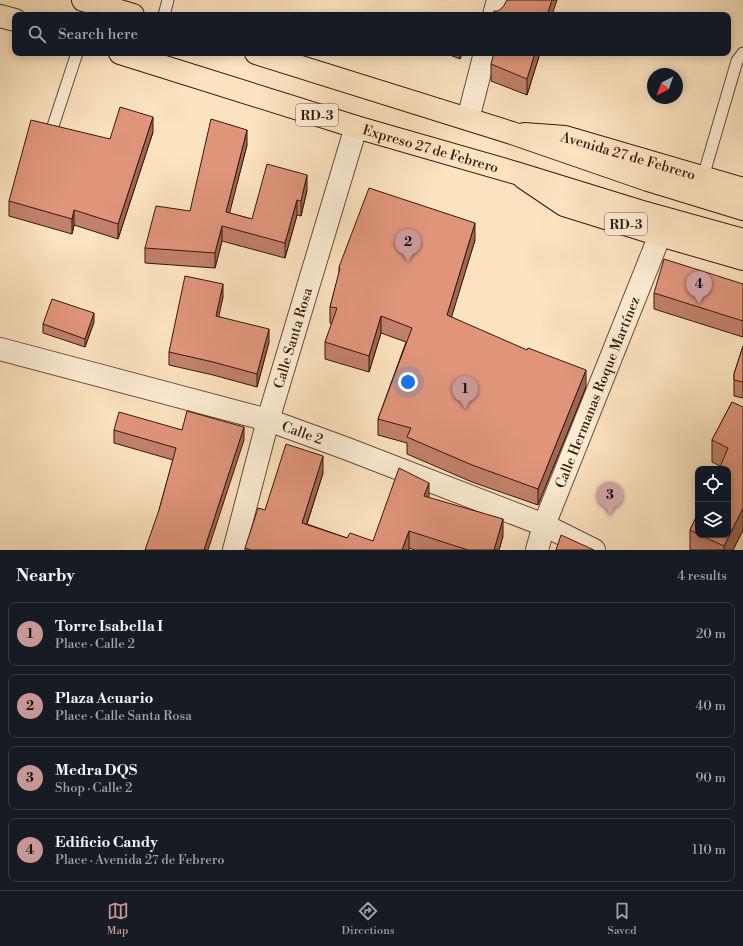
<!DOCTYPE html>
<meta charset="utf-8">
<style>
:root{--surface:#171b24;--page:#242831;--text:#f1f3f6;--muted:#9ea1a6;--line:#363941;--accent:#c59692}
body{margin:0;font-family:"Libre Bodoni",serif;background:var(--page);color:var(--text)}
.controls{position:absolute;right:12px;bottom:12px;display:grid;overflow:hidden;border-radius:8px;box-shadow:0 2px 10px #0003}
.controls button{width:36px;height:36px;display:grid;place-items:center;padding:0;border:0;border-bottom:1px solid var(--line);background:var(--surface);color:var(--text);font:20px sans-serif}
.compass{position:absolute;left:647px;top:68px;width:36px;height:36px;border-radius:50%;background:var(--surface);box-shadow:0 2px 10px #0003;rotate:221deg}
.you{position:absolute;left:408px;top:382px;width:14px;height:14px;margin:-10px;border:3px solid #fff;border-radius:50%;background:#1a73e8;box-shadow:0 0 0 6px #1a73e833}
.badge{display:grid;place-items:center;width:26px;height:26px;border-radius:50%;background:var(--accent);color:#111;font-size:13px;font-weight:700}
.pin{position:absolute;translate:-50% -33px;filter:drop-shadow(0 1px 2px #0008)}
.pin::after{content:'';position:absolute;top:21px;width:14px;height:12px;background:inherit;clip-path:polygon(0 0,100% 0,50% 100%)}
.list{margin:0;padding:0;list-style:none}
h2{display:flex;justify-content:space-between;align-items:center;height:52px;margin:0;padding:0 16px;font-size:17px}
h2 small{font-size:13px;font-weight:400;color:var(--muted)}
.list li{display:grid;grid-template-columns:26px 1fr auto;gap:12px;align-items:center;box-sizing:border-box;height:64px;margin:0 8px 8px;padding:0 8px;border:1px solid var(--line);border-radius:8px}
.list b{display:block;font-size:15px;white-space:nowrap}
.list p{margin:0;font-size:13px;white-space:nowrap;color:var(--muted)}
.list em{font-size:13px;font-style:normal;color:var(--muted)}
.icon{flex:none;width:22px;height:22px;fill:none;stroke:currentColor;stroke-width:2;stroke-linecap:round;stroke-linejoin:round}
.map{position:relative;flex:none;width:743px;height:550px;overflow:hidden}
.search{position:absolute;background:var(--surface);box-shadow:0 2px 10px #0003;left:12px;right:12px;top:12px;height:44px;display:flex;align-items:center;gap:10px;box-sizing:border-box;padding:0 14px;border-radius:8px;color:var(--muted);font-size:15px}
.sheet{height:340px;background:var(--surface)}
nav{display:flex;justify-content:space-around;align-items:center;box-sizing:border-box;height:56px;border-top:1px solid var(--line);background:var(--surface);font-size:11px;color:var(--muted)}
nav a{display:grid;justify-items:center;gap:2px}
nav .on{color:var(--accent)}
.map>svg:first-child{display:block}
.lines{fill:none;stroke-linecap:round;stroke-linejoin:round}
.service-casing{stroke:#684b38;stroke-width:13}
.minor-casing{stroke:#684b38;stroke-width:24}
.primary-casing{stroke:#37180b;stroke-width:24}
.motorway-casing{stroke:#37180b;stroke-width:24}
.service{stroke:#fcedd5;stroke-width:11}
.minor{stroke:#fcedd5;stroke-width:22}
.primary{stroke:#fbe3bf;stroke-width:22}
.motorway{stroke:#fbe3bf;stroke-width:22}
.wall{fill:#c1806a;stroke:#37180b}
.shaded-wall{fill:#9d6856;stroke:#37180b}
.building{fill:#e0957b;stroke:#37180b}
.labels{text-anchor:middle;stroke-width:3.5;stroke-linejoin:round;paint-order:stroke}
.shield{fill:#fcedd5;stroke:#725848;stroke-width:1}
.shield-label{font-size:13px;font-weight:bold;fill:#37180b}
.street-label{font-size:14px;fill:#37180b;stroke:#fcedd5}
</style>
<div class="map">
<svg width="743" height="550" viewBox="0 0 743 550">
<rect width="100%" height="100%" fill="#fbe3bf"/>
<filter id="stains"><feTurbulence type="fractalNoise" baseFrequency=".005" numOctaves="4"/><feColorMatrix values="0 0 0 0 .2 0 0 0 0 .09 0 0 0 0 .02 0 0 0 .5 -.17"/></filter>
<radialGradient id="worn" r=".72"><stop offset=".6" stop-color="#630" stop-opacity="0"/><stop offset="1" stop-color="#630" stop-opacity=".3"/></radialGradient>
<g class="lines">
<defs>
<g id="service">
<path d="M164,15L168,0"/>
<path d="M53,126L77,53"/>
<path d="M703,177L737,61L743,53"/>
</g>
<g id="minor">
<path d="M494,15L498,0"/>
<path d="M468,119L485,53"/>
<path id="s1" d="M0,349L268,420L345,448L544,525L594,550"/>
<path id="s2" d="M234,550L268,420L356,127"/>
<path id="s3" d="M537,550L544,525L660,235"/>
</g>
<g id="primary">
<path id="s4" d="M524,134L565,137L743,189"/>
<path d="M524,178L564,205L660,235L743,259"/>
</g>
<g id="motorway">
<path d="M83,0L133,15"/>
<path d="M0,16L15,20"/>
<path id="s5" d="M120,53L356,127L516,173L639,211L743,240"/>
<path d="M256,53L512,133L648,180L743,209"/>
</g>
</defs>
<!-- service casing -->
<use href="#service" class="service-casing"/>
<!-- minor casing -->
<use href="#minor" class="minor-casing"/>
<!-- primary casing -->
<use href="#primary" class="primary-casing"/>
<!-- motorway casing -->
<use href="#motorway" class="motorway-casing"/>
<!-- service -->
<use href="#service" class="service"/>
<!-- minor -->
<use href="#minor" class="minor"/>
<!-- primary -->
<use href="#primary" class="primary"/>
<!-- motorway -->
<use href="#motorway" class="motorway"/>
</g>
<!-- wall -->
<g class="wall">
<path d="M445,53H462L460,59Z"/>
<path d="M540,53L527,95L491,81V64Z"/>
<path d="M153,132L118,239L74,225L72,234L9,216V201L110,139Z"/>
<path d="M247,145L229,213L252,219L307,190L301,216L297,215L285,258L222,241L215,268L145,263V248L190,211Z"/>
<path d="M475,240L451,317L586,387L538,505L472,482L407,454V443L378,435V419L406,342L381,333L369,372L325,359V342L332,324L330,323V307L339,274V267Z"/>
<path d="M743,284V337L654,309V293Z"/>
<path d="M223,297L218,316L269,342L257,387L213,375L169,365V352Z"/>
<path d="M94,322L85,347L43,333V324Z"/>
<path d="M743,346V398L734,396V374Z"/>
<path d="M732,402L743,530L733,550H690V530L698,513V535H728L720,466L712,462V440Z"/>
<path d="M114,430H182L244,440L159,510L173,460L114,443Z"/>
<path d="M323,473L307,524L347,538L373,541L429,498L503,536L499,550H415L409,548V550H245V548Z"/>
</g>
<!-- shaded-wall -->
<g class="shaded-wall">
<path d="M552,0H557L552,15H547Z"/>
<path d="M460,53H462L460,59Z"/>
<path d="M535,53H540L527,95V79Z"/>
<path d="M153,117V132L118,239V224Z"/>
<path d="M247,130V145L226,227V212Z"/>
<path d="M307,175V190L301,216V201Z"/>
<path d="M297,200V215L285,258V243Z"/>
<path d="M74,210V225L72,234V219Z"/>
<path d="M475,223V240L447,332V315Z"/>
<path d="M222,226V241L215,268V253Z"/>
<path d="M223,284V297L216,329V316Z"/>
<path d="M94,313V322L85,347V339Z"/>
<path d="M381,316V333L369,372V356Z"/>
<path d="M269,329V342L257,387V374Z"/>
<path d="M586,370V387L538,505V489Z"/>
<path d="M244,427V440L208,550H204Z"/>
<path d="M323,456V473L302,539V523Z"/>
<path d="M429,483V500L424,496Z"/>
<path d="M743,508V530L733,550H724V546Z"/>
<path d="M503,519V536L499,550H494Z"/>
<path d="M409,531V550H402Z"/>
</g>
<!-- building -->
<g class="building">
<path d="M507,0H552L547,15H493L494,11H498L503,7Z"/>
<path d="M426,12L434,15H425Z"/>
<path d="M494,53H535L527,79L491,64Z"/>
<path d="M120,107L153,117L118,224L74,210L72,219L9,201L31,120L110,139Z"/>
<path d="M211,119L247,130L226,212L252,219L267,164L307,175L301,201L297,200L285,243L222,226L215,253L145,248L156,206L190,211Z"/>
<path d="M369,188L475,223L447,315L527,350L528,348L586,370L538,489L472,465L407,437L411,428L378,419L412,328L381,316L369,356L325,342L337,308L330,307L340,268L339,267Z"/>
<path d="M664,259L743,284V321L654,293Z"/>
<path d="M185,276L223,284L216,316L269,329L257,374L213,362L169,352Z"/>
<path d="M52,299L94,313L85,339L43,324Z"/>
<path d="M743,346V382L734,380V374Z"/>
<path d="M732,402L743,407V508L724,546L700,535H728V469H719L728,448L712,440Z"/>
<path d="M187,411L244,427L204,550H145L159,510L176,448L114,430L119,412L182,430Z"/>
<path d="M286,444L323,456L302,523L347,538L350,533L373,541L399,468L429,483L424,496L503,519L494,550H468L409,531L402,550H251L245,548L258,508L265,510Z"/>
<path d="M698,513V534L690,530Z"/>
<path d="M561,535L594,550H556Z"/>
</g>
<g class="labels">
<!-- shield labels -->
<g class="shield">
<rect x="296" y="104" width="42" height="22" rx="3"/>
<rect x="605" y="213" width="42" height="22" rx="3"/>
</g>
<g class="shield-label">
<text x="317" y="120">RD-3</text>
<text x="626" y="229">RD-3</text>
</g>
<!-- street labels -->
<g class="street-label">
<text dy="5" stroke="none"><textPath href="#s5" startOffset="325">Expreso 27 de Febrero</textPath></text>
<text dy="5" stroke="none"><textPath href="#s4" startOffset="107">Avenida 27 de Febrero</textPath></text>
<text dy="5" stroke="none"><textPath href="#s2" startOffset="220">Calle Santa Rosa</textPath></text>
<text dy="5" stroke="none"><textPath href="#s3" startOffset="169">Calle Hermanas Roque Martínez</textPath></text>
<text dy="5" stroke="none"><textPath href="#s1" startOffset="314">Calle 2</textPath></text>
</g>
</g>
<rect width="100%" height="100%" filter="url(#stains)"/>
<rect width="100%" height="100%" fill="url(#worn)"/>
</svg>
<div class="controls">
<button><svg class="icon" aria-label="locate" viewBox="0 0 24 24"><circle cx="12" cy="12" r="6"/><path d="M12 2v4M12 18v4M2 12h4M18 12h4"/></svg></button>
<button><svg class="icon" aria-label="layers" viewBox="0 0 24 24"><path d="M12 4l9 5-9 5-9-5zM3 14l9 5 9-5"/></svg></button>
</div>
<svg class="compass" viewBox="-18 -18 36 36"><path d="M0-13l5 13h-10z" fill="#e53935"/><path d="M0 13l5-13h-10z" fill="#9ea1a6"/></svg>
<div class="you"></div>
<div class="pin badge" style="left:465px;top:409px">1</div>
<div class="pin badge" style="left:408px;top:262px">2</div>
<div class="pin badge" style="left:610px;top:515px">3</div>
<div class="pin badge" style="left:699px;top:304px">4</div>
<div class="search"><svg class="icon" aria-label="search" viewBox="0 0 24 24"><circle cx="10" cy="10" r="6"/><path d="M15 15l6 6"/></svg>Search here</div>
</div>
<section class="sheet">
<h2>Nearby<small>4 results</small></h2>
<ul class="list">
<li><span class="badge">1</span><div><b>Torre Isabella I</b><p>Place · Calle 2</p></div><em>20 m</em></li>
<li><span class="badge">2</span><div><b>Plaza Acuario</b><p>Place · Calle Santa Rosa</p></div><em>40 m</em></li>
<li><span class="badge">3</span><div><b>Medra DQS</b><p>Shop · Calle 2</p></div><em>90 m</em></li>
<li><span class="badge">4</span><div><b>Edificio Candy</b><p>Place · Avenida 27 de Febrero</p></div><em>110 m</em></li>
</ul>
</section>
<nav>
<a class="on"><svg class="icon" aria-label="map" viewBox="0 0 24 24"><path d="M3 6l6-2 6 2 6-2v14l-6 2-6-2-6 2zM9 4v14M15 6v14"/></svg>Map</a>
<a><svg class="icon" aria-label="directions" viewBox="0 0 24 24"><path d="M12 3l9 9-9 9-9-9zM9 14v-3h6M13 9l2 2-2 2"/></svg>Directions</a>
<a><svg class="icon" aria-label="saved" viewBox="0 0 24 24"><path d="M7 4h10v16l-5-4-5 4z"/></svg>Saved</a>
</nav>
